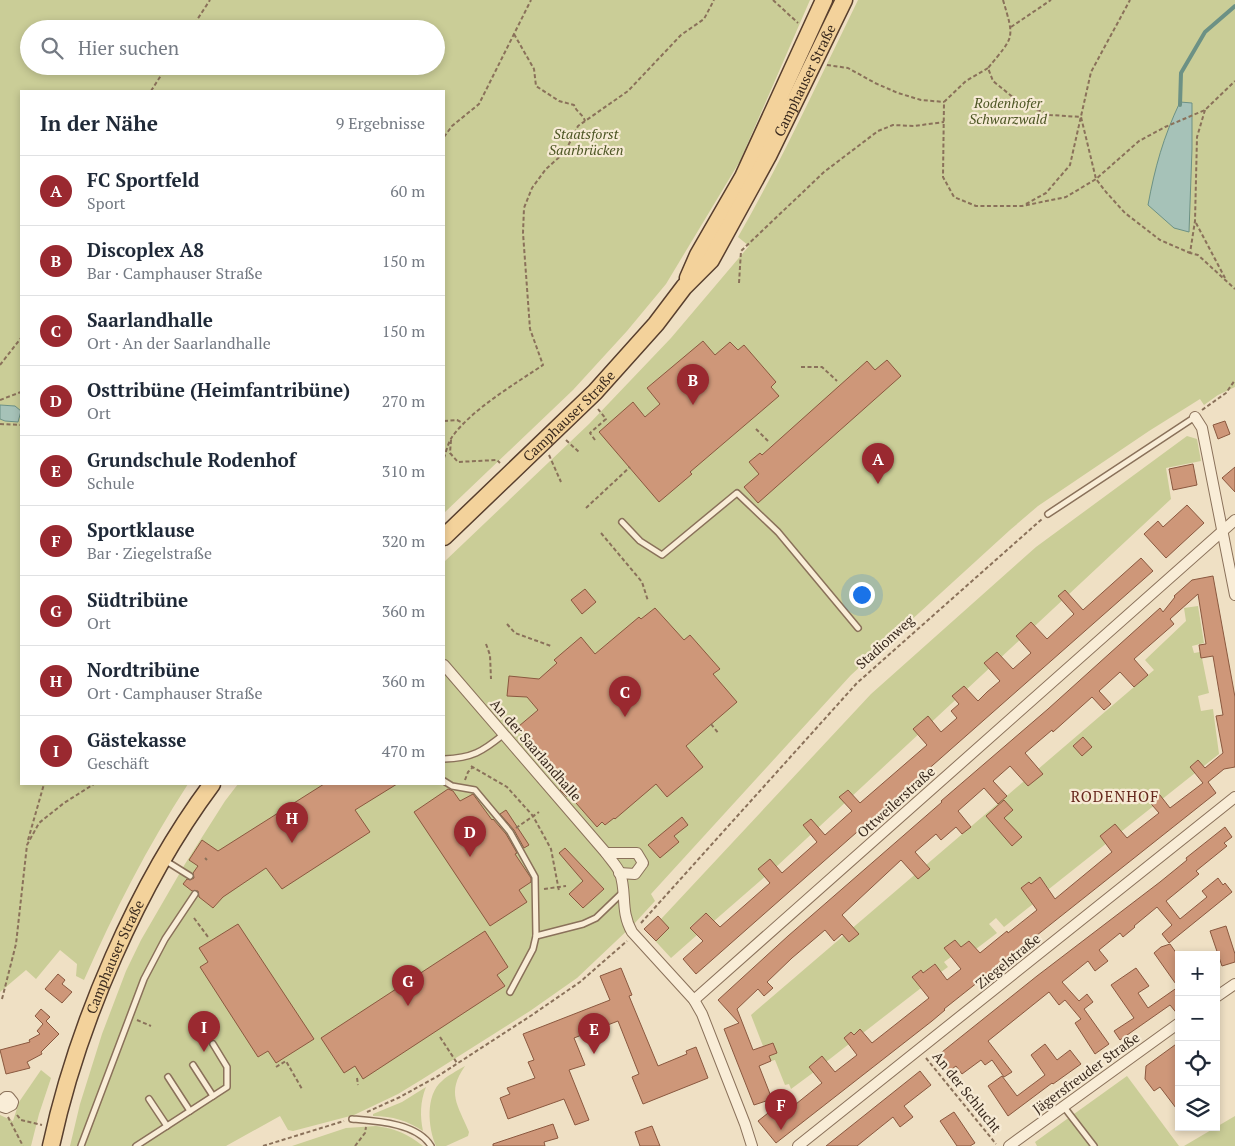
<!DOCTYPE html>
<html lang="de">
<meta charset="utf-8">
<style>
:root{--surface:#fff;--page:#f6f6f7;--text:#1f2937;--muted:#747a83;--line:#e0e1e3;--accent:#9a2930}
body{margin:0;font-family:"PT Serif",serif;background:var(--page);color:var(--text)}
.controls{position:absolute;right:15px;bottom:15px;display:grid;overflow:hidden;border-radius:0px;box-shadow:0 2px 8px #0003}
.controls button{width:45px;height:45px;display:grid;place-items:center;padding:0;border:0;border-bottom:1px solid var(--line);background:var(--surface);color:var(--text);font:25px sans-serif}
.you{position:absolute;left:861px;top:594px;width:18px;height:18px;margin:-12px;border:4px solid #fff;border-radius:50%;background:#1a73e8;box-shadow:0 0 0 8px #1a73e833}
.badge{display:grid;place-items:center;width:32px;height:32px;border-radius:50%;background:var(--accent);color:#fff;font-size:16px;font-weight:700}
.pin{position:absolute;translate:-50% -41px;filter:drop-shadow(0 1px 2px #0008)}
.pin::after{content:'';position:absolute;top:26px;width:18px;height:15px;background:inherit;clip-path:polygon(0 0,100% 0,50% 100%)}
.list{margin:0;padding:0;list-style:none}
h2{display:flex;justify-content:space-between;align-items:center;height:65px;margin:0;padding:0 20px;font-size:21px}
h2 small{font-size:16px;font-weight:400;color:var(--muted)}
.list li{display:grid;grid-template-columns:32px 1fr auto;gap:15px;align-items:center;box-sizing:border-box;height:70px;padding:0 20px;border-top:1px solid var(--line)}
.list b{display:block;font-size:19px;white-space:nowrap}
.list p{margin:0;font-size:16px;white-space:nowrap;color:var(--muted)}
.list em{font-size:16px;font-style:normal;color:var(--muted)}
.icon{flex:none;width:28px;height:28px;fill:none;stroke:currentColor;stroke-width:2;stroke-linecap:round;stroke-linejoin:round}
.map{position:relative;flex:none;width:1235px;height:1146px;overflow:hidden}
.search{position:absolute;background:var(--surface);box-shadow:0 2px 8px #0003;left:20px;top:20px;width:425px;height:55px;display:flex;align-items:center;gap:12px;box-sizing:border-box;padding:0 18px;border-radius:28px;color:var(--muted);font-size:19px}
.panel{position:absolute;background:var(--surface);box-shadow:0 2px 8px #0003;left:20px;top:90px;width:425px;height:695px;border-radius:0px}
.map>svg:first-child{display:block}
.green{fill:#cacd97;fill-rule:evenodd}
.water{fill:#a6c2b8;stroke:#6c9185}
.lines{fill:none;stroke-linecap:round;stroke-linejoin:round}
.stream{stroke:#6c9185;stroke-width:4}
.building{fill:#ce9779;stroke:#8a583f}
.service-casing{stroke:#8a715a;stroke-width:8}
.minor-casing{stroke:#8a715a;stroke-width:12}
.primary-casing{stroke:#583f2e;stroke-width:19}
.path{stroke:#8a715a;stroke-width:2;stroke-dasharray:4 2.5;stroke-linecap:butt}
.service{stroke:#f9edd7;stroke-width:5}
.minor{stroke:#f9edd7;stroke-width:10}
.primary{stroke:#f3d29b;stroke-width:16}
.labels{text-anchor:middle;stroke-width:4.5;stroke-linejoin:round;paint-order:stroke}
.street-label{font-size:14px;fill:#3a2a1e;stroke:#f6ead4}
.park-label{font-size:14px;font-style:italic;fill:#4d5624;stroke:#f6ead4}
.neighbourhood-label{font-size:15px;letter-spacing:1px;fill:#67281d;stroke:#f6ead4}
</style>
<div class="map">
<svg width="1235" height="1146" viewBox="0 0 1235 1146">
<rect width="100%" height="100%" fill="#efe0c4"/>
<!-- green -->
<g class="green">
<path d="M0,0H810L740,161L666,284L627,331L573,390L444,513V91H21V784H188C147,847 114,912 84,980L76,976L77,964L60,950L36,979L26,970L0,992V419L5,421L14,406L0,405ZM29,29H436V66H29Z"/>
<path d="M858,0H1235V387L1218,395L1204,405L1200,399L1149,431L1038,506L1010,530L851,675L651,894L655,901L633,925L577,978L530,1011L421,1080L398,1094L354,1115L293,1131L288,1130L280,1116L226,1146H70L80,1104L102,1034L126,971L141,940L185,864L225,801L238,784H444V562L589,424L671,338L749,246L738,237C782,160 819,80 858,0Z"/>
<path d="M1187,436L1197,439L1201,461L1166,468L1171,499L776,867L714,921L706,913L690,927L697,935L671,958L648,933L871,694L1036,547Z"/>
<path d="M1198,606L1204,643L1192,646L1194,653L1200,652L1201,658H1202L1209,693L1198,696L1201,711L1213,709L1219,754L1049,889L1040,878L1041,898L1029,882L1021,888L1033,904L1004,927L996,918L989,924L997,933L976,949L969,941L961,947L955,940L945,948L951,957L944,962L948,967L941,972L934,964L923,973L920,970L912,977L921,988L863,1033L860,1029L854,1035L851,1032L844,1038L849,1044L826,1062L822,1057L810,1066L814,1072L791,1089L789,1084L785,1085L775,1060L771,1061L769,1056L776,1053L773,1043L763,1046L751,1015L1148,675L1154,670L1145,660L1186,621L1184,608Z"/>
<path d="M465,1066C446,1093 458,1105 469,1132L468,1136L446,1146H436C428,1128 425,1095 442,1081C448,1075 457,1071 465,1066Z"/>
<path d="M41,1070L51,1078L39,1114L31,1146H0V1115L13,1121L19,1102Z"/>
<path d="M1127,1076L1179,1146H1037L1035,1142Z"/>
<path d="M426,1087C420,1102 420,1116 423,1131C408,1121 392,1116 373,1116V1114L402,1102Z"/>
<path d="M1235,1116V1146H1184Z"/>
<path d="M376,1126C396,1129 406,1133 423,1146H292L346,1128Z"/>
</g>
<!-- water -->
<g class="water">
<path d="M1180,102L1192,103V149L1189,232L1174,228L1148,205C1155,167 1163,138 1180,102Z"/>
<path d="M0,405L15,406L21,411L18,422L5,421L0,419Z"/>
</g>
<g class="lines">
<!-- stream -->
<path class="stream" d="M1180,105L1181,73L1205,32L1235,6"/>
</g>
<!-- building -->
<g class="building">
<path d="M703,341L715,355L730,342L738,350L744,345L776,382L771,387L779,396L690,472L692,474L659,502L599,432L633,402L645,417L660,404L647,388Z"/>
<path d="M887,360L901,376L758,503L744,487L759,474L749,462L760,453L762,455L867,361L875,370Z"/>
<path d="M1225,421L1230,434L1218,439L1213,425Z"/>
<path d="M1193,464L1197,485L1173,490L1169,469Z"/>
<path d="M1235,467V492L1222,478Z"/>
<path d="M1187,505L1204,523L1166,558L1144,534L1158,521L1163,527Z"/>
<path d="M1141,558L1153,571L696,974L683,959L703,941L690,928L706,913L720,927L770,883L758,869L770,859L782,873L817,842L803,825L811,819L825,835L852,811L839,797L848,790L860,803L927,745L913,729L928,716L941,732L957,718L951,711L959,704L952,696L964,686L978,701L987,692L1000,681L984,663L997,652L1013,669L1031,653L1016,636L1031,622L1047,639L1074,614L1058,596L1065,590L1083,610Z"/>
<path d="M1213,576L1235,697V767L1224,769L1208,782L1216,793L944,1009L945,1010L932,1021L776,1143L758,1121L782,1102L788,1101L791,1108L822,1083L809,1067L822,1056L835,1072L857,1055L844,1038L851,1032L854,1035L860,1029L872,1043L929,998L912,977L921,970L923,973L935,964L947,980L961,969L944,948L955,940L961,947L969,941L980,953L1007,931L1008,933L1037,910L1021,888L1029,882L1031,884L1040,877L1055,899L1112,852L1100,836L1115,824L1127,838L1159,813L1146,798L1156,790L1170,808L1203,783L1190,767L1198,760L1205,768L1223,753L1216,716L1223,715L1213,656L1201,658L1199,645L1206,644L1198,594L1170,619L1174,624L1134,659L1148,675L1134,687L1120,672L1099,691L1111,704L1104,710L1092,697L1053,732L1052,730L1025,753L1043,774L1028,786L1010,766L993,781L1007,796L998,804L984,788L958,811L971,827L962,834L956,827L941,840L936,834L915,852L930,869L918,879L901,860L842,915L859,934L849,942L842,934L834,941L825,930L792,958L767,982L773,988L764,996L758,989L737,1009L753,1050L773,1043L777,1053L769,1056L771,1061L759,1066L772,1099L754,1105L724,1029L739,1023L718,1000L788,936L942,802L941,801L1048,709L1160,608L1163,612L1175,597L1174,596L1192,580Z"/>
<path d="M585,589L596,602L582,614L571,600Z"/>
<path d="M655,608L684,640L690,635L720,669L713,674L737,702L686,746L703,767L667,797L656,784L615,819L614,818L605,825L602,822L597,827L569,795L567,797L560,790L567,784L519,726L538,710L527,697L507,696L509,676L539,679L557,663L554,660L581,637L595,654L639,617L641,619Z"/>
<path d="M1083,737L1092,747L1082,756L1073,746Z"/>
<path d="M324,784H397L355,810L370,832L282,889L266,868L223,897L213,908L199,897L198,891H192L183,884L187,879L190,880L194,878L193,873L198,866L189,860L202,840L218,851Z"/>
<path d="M448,789L453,791L460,801L473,794L492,820L493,819L506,834L517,853L515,854L531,878V882L519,890L527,902L490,926L414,812Z"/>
<path d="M1004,800L1013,810L1004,818L1022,837L1012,846L986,816Z"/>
<path d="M506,810L529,845L524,848L514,830L500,814Z"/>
<path d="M682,817L688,825L674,836L679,842L660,858L648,845Z"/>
<path d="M1225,827L1232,837L1224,843L1227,846L1196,871L1199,874L1166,901L1180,919L1207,897L1202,891L1218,878L1223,885L1225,883L1232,892L1169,943L1162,934L1172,925L1157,907L1134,926L1135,927L1123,937L1120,933L1099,950L1108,961L1095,971L1088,961L1062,982L1079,1001L1087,994L1093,1002L1084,1009L1109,1044L1095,1054L1075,1023L1081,1019L1065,1000L1059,1005L1049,992L988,1041L1012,1072L1004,1077L992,1060L985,1065L981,1060L962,1074L956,1066L949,1071L937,1056L1037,976L1160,882L1187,860L1186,858Z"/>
<path d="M565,848L604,889L583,908L569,894L583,881L559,853Z"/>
<path d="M658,916L669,928L656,941L644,929Z"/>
<path d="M238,924L314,1039L276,1063L268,1051L258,1057L200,967L208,962L199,948Z"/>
<path d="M1226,926L1235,954V962L1222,966L1210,931Z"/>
<path d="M485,931L508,967L497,975L505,986L363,1079L355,1066L344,1073L321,1038Z"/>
<path d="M1170,944L1179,957V1016L1170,1005L1120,1040L1114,1031L1134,1018L1111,985L1136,968L1149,986L1138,993L1148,1008L1178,987L1154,953L1161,947Z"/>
<path d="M621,968L632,995L629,996L658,1066L687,1054L686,1051L696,1047L708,1078L643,1104L632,1077L639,1074L618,1021L574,1038L585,1065L569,1070L589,1120L575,1125L564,1099L508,1119L500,1098L510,1094L507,1088L535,1078L528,1062L534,1060L523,1034L610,1000L600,976Z"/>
<path d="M58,974L65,980L62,984L72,992L62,1003L45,989Z"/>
<path d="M41,1009L50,1017L46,1021L59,1034L41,1052L42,1054L27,1062L30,1068L6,1074L0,1050L30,1042L29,1040L40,1034L37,1031L43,1024L35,1016Z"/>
<path d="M1179,1042V1112L1160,1087L1154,1091L1145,1079L1146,1066Z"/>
<path d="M1045,1044L1057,1060L1070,1050L1081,1064L1053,1084L1052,1083L1008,1116L988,1086L1002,1076L1017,1096L1045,1075L1031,1055Z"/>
<path d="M920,1071L931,1085L904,1106L913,1117L900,1127L893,1117L857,1146H826Z"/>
<path d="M954,1112L975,1143L970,1146H957L940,1121Z"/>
<path d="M553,1124L558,1138L544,1142L545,1146H493V1144Z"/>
<path d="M652,1126L660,1146H640L635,1132Z"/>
</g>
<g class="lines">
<defs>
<g id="service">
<path d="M1048,514L1195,417"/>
<path d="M622,522L640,541L662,555L737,493L778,532L858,628"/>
<path d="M444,759C472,758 482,752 504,734"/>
<path d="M444,781L452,786L475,790L510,832L535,877L536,936L533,949L510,992"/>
<path d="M166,861L190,876"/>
<path d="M536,936L583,924L596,918L622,893"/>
<path d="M193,1065L213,1096"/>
<path d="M168,1077L190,1111"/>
<path d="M149,1099L167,1126"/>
<path d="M1064,1107L1094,1146"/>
<path d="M352,1119C376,1121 417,1123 431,1146"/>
<path d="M81,1146L144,979L165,939L195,894"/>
<path d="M136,1146L227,1087V1067L213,1044"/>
</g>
<g id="minor">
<path d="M1195,417L1202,428L1235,595"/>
<path d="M444,665L606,853C610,859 617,866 620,873C627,893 620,911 632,932L694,1000L702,1014L745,1124L752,1146"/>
<path d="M606,853H637L643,863L635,874L619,873"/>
<path d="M1216,997L1235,984"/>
<path d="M694,1000L1235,520"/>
<path d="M0,1101L3,1107L6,1108L12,1105L13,1102L9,1097H6L1,1101"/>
<path d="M798,1146L1235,797"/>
<path d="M1009,1146L1179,1023"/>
</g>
<g id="primary">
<path d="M688,278L698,255L743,177L824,0"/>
<path id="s1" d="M444,537L595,392L656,324L684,287L711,260L768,156L844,0"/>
<path id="s2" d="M51,1146C77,1025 138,883 212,784"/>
</g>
</defs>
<!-- service casing -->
<use href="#service" class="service-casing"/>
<!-- minor casing -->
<use href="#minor" class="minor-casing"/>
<!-- primary casing -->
<use href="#primary" class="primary-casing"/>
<!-- path -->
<g class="path">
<path d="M773,0L798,23"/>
<path d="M1003,0C1015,40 1014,36 988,68L993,81L1020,103L1050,115L1081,117L1096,179L1106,192L1125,213L1160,240L1190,253"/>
<path d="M1011,27L1051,0"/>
<path d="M191,29L210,0"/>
<path d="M514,34L534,69L536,86L559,101L574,105C576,112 583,114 585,121"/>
<path d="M827,65L848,68L875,83L898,93L921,100L944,102"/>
<path d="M988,68L966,81L944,102L943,177L954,197L976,206H1022L1066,197L1096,179L1139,141L1165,127L1205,110L1235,81"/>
<path d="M151,91L167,66"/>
<path d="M1205,110L1197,137L1195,221L1190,253L1198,255L1235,289"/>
<path d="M444,137L452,126L479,104L531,0"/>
<path d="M1026,204L1046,193L1070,165L1091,72L1130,0"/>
<path d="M1196,223L1225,278"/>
<path d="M739,283L741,251L824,172L878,131L893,125L914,126L944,122"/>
<path d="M0,365L21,338"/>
<path d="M801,367H822L837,381"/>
<path d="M0,400L21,392"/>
<path d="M1202,410L1226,393L1235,380"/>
<path d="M444,421L457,420L463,423"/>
<path d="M0,424L21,425"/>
<path d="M756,429L768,441"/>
<path d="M451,440L450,453L458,462L497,460L500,463"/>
<path d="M566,440L580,453"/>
<path d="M595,440L590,433L606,419L598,409"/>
<path d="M549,455L561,482"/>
<path d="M444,458C446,452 448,443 452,437C472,409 515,384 543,365L530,329L523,233L524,208L532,188L546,169L565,152L578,126L628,91L681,35L704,19L714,0"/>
<path d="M586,508L630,467"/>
<path d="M601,533L642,582L648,601"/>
<path d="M507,624L515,633L551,646"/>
<path d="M486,644L490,655L491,679"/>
<path d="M711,724L719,734"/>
<path d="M471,766L507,787L533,816L551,849L559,891"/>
<path d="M465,780L468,772L473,767"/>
<path d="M516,828L539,812"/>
<path d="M28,840L44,784"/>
<path d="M205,858L207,860"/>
<path d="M544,889L566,886"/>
<path d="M194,918L208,937"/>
<path d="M641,923L857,683L1042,519"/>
<path d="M2,999L16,944L27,845L39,823L64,803L94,784H99"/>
<path d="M137,1020L151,1026"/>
<path d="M440,1037L457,1063"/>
<path d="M926,1058L996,1144"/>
<path d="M276,1067L286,1061L302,1089"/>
<path d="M357,1078L358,1085"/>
<path d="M367,1112L400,1097L438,1076L532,1015L580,982L627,941"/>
<path d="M17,1115L21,1120L42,1125"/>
<path d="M8,1117L23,1146"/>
<path d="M263,1146L344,1121"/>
<path d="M355,1146L365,1133L366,1127"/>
</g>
<!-- service -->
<use href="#service" class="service"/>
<!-- minor -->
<use href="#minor" class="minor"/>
<!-- primary -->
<use href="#primary" class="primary"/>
</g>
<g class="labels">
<!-- street labels -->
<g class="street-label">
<text dy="5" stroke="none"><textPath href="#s1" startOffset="588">Camphauser Straße</textPath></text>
<text dy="5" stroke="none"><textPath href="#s1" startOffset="174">Camphauser Straße</textPath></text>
<text transform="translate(885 642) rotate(-42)" y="5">Stadionweg</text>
<text transform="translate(536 750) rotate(49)" y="5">An der Saarlandhalle</text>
<text transform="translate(896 802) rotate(-42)" y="5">Ottweilerstraße</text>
<text dy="5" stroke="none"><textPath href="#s2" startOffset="200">Camphauser Straße</textPath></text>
<text transform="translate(1008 961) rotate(-39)" y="5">Ziegelstraße</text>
<text transform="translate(1086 1073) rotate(-36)" y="5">Jägersfreuder Straße</text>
<text transform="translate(967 1092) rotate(51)" y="5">An der Schlucht</text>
</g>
<!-- park labels -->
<g class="park-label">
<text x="1008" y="108">Rodenhofer<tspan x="1008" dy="16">Schwarzwald</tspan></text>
<text x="586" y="139">Staatsforst<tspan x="586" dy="16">Saarbrücken</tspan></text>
</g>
<!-- neighbourhood labels -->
<g class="neighbourhood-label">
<text x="1115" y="802">RODENHOF</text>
</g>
</g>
</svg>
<div class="controls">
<button>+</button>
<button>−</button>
<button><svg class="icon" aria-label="locate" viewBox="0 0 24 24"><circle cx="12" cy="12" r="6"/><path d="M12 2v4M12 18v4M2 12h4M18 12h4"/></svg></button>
<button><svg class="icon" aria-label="layers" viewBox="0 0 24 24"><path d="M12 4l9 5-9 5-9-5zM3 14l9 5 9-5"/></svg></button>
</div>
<div class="you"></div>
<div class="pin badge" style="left:878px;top:484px">A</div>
<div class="pin badge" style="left:693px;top:405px">B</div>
<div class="pin badge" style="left:625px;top:717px">C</div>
<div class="pin badge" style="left:470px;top:857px">D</div>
<div class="pin badge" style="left:594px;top:1054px">E</div>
<div class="pin badge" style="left:781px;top:1130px">F</div>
<div class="pin badge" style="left:408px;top:1006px">G</div>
<div class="pin badge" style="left:292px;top:843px">H</div>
<div class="pin badge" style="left:204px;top:1052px">I</div>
<div class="search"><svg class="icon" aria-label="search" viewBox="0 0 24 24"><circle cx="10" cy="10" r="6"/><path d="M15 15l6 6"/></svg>Hier suchen</div>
<section class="panel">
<h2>In der Nähe<small>9 Ergebnisse</small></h2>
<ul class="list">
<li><span class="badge">A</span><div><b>FC Sportfeld</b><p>Sport</p></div><em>60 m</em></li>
<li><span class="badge">B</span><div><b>Discoplex A8</b><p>Bar · Camphauser Straße</p></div><em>150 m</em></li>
<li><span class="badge">C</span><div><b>Saarlandhalle</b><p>Ort · An der Saarlandhalle</p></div><em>150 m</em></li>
<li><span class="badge">D</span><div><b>Osttribüne (Heimfantribüne)</b><p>Ort</p></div><em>270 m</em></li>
<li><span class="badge">E</span><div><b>Grundschule Rodenhof</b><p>Schule</p></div><em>310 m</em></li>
<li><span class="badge">F</span><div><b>Sportklause</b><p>Bar · Ziegelstraße</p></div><em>320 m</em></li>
<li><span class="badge">G</span><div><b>Südtribüne</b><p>Ort</p></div><em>360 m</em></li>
<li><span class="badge">H</span><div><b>Nordtribüne</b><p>Ort · Camphauser Straße</p></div><em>360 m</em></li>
<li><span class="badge">I</span><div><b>Gästekasse</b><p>Geschäft</p></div><em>470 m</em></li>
</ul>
</section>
</div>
